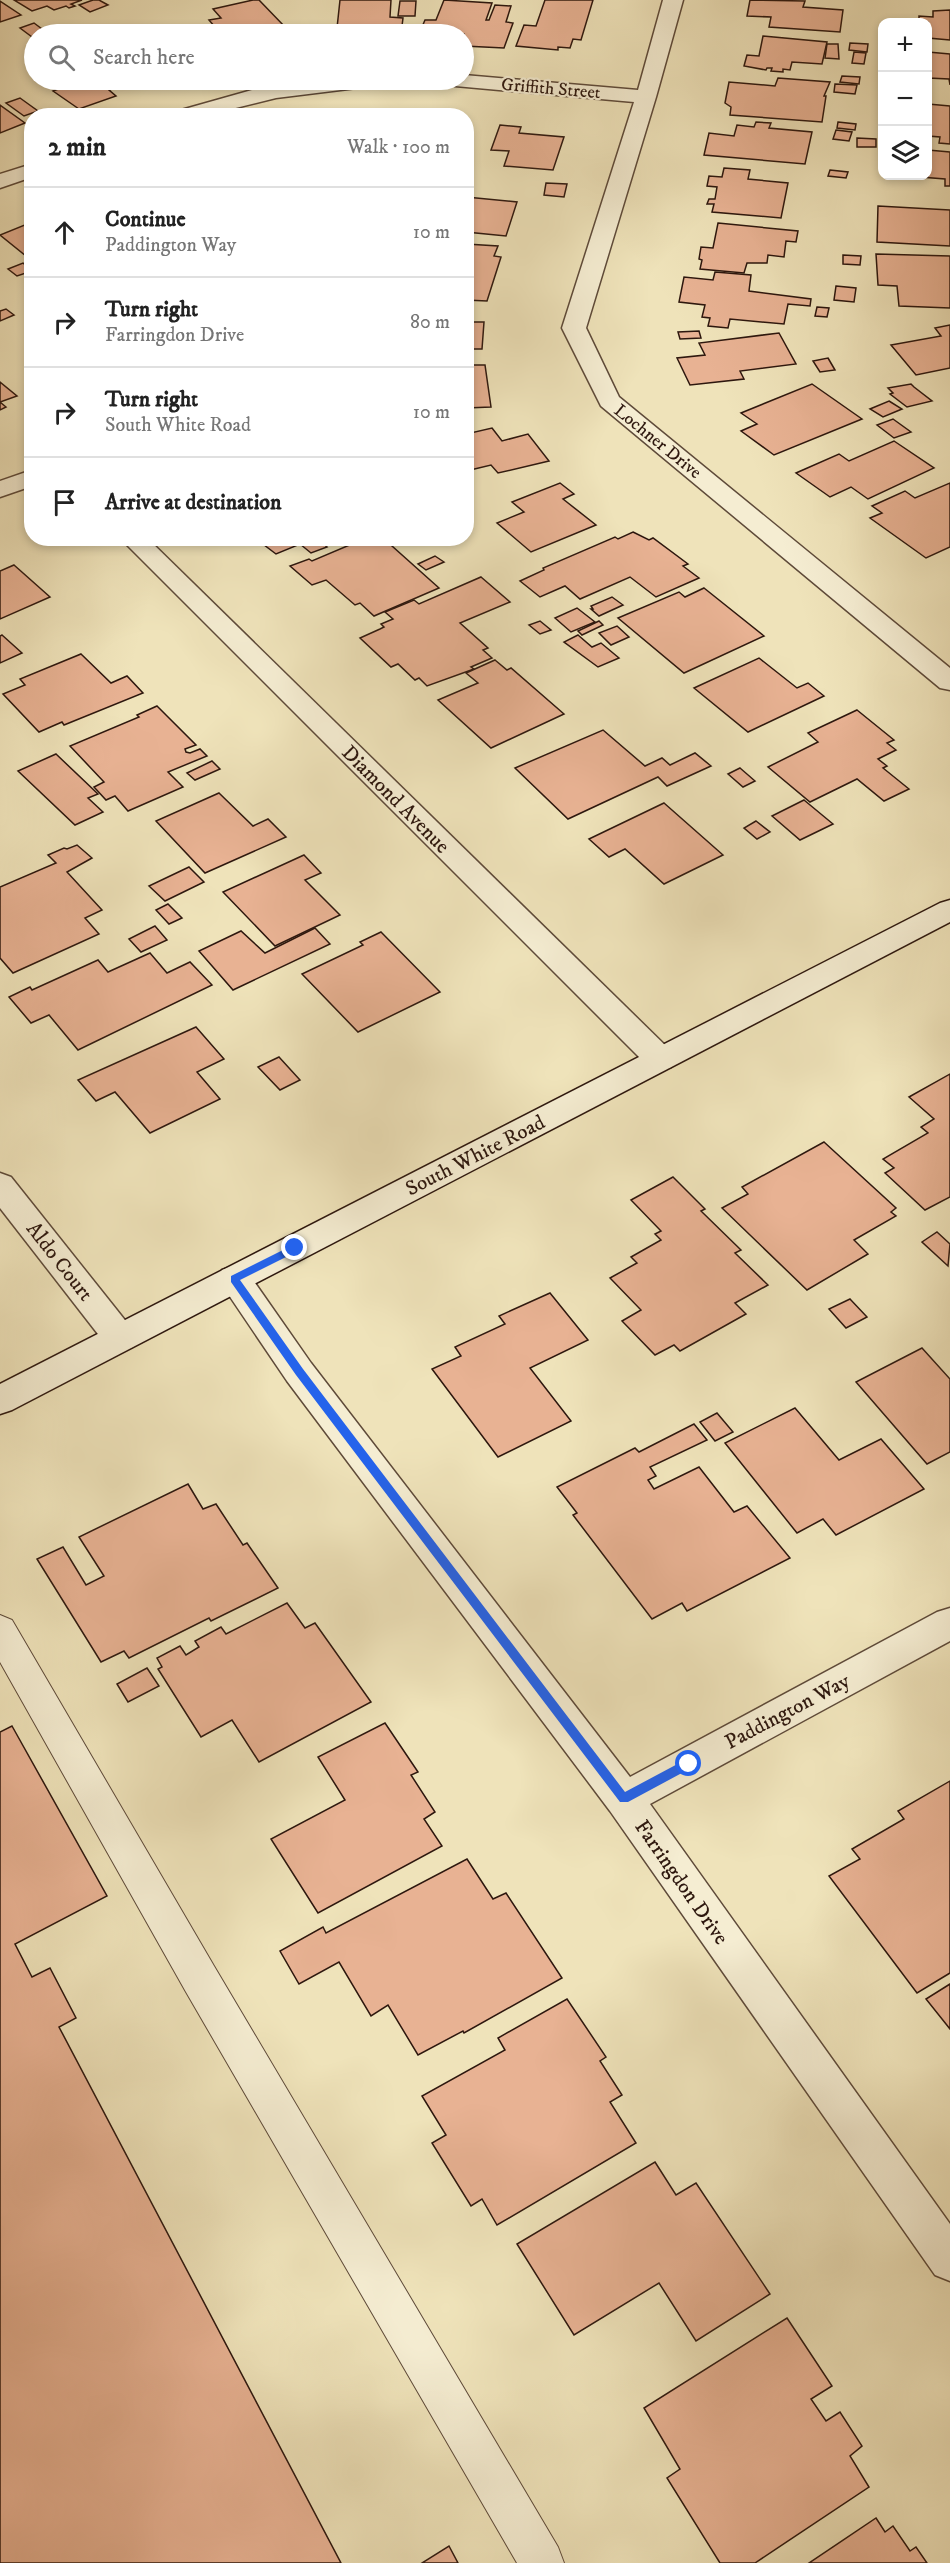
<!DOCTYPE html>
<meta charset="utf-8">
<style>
:root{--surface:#fff;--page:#f2f2f2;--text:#222;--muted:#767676;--line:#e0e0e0}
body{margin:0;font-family:"IM FELL DW Pica",serif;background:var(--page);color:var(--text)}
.controls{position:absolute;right:18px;top:18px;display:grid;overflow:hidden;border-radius:12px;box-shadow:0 3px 9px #0003}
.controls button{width:54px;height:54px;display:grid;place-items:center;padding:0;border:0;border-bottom:2px solid var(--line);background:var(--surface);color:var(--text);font:30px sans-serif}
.stop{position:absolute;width:18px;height:18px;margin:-14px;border:4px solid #2563eb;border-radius:50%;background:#fff}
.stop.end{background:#2563eb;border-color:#fff;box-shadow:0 2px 6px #0008}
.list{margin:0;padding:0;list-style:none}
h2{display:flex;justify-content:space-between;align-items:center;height:78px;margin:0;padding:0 24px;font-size:26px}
h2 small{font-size:20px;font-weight:400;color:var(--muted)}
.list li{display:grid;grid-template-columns:39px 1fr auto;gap:18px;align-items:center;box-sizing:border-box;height:90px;padding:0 24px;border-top:2px solid var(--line)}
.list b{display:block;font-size:22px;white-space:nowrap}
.list p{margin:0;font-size:20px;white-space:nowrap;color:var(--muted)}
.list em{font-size:20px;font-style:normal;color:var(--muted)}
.icon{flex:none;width:33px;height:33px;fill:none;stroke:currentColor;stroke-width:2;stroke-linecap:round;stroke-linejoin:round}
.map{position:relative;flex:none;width:950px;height:2563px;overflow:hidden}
.search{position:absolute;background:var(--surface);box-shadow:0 3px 9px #0003;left:24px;top:24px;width:450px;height:66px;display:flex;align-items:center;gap:15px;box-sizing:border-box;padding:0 21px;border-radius:33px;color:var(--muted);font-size:22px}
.panel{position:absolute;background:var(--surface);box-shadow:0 3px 9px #0003;left:24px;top:108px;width:450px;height:438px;border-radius:24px}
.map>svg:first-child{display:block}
.building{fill:#e8b293;stroke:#2d170e;stroke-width:1.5}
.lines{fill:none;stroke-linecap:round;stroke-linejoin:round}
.lane-casing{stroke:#5e4a39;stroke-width:2}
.street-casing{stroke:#5e4a39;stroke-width:3}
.secondary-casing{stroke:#2d170e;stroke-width:3}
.lane{fill:#f5edd2;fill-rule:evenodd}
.street{fill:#f5edd2;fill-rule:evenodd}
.secondary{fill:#f5edd2;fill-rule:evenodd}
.route{fill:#2563eb}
.labels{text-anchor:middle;stroke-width:4.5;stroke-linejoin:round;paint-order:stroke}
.far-street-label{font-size:18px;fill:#2d170e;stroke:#f5edd2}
.street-label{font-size:21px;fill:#2d170e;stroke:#f5edd2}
</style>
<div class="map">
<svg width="950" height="2563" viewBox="0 0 950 2563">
<rect width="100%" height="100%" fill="#efe3ba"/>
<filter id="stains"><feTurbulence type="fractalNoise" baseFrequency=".00333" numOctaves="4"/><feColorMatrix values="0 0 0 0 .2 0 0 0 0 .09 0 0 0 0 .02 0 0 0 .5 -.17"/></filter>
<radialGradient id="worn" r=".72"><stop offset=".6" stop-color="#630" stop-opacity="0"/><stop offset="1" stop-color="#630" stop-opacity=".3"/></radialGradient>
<!-- building -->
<g class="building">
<path d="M14,0H82L71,4L75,6L69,8L66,6L54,10L47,6L32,11Z"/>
<path d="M93,0H99L108,5L90,12L79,5Z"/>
<path d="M253,0H259L286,28L299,26L306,33L221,34L209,20L221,18L213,9Z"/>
<path d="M340,0H391L390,17L403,18L401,34H351V28H337Z"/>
<path d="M444,0L492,3L486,20H489L495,5L511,6L506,22L513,23L504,48L464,46V34H419L425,20H436Z"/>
<path d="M545,0H593L581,40L573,39L570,48L558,47V50L516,46L524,25L536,26Z"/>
<path d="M750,0L805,1L803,7L843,10L840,32L769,27L771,17L747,16Z"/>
<path d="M0,1L21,15L0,22Z"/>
<path d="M400,1H416L415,16H398Z"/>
<path d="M950,10V40L928,38V22H919V16L933,17V11Z"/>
<path d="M34,23L46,32L32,37L20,28Z"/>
<path d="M178,28L185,34H152H159Z"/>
<path d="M763,36L827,42L822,64L792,62L790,70L783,69V72L771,71L772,68H767L766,70L744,66L747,55L759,56Z"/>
<path d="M850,43L868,44L867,52L849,50Z"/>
<path d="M827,44H838L839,59L825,58Z"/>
<path d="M854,52L866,53L864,64L852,63Z"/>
<path d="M928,52L950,54V85L949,79L928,78Z"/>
<path d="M842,76L860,77L859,84L840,82Z"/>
<path d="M778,78L830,82L824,96H826L822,122L730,115L731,107L725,103L729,82L775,86Z"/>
<path d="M54,80H119L126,85L109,90L116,96L79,109L53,91L64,87Z"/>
<path d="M835,84L857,85L855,94L834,92Z"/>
<path d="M20,98L38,111L24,116L6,103Z"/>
<path d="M928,104L950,106V144L939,143L940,137L928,136Z"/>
<path d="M0,105L25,123L0,133Z"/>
<path d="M756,122L771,123L769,128L812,132L805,164L704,155L709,133L734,136L737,125L754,127Z"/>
<path d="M838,122L856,124L855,130L837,128Z"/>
<path d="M500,125L521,127L519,133L564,137L553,170L504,166L509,151L491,150Z"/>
<path d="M836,130L852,132L849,141L833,139Z"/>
<path d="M857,138L876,139V147H857Z"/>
<path d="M928,150L950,152V186H945V179L907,176H928Z"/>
<path d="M724,168L750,170L748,179L788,183L781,218L712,212L714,204H707L709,199H715L717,187L707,186L709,176L722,177Z"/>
<path d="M830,170L848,172L846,178L828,176Z"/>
<path d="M546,183L567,184L564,197L544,195Z"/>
<path d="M466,197L517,202L506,236L466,232Z"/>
<path d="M878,206L950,210V246L877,242Z"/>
<path d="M32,222V254L26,256L0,235Z"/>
<path d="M718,223L798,231L796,242L786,241L784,257L768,255L767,263H747L744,273L700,269L702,260L699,259L701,247L713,248Z"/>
<path d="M466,244L498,246L494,256L501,257L487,301L466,300Z"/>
<path d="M876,254L950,256V308L899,306L897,286L878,285Z"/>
<path d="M843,255L861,256L860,265L843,264Z"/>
<path d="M23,263L32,271L17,276L8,269Z"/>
<path d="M715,272L751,275L749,291L811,299L810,306L788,304L784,324L730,319L728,328L708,326L710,318L702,317L705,305L679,302L684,277L713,280Z"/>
<path d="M836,286L856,288L854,302L834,300Z"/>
<path d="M817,307L829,308L827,317L815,316Z"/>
<path d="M6,309L14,315L0,321V311Z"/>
<path d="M466,322H484L482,349H466Z"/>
<path d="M950,325V368L916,375L891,345L941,336L935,328Z"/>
<path d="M699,331L701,338L680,339L678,332Z"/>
<path d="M779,333L796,364L740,371L744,379L690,385L677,358L705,355L699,343Z"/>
<path d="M828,358L835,370L820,372L813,361Z"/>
<path d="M466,365H485L491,407L466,408Z"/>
<path d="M0,382L17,396L0,402L6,407L0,410Z"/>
<path d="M812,384L862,419L774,455L741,431L757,424L741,413Z"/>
<path d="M911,384L914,387L932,401L907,407L890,394L893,393L888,388Z"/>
<path d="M889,401L902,409L883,417L870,409Z"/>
<path d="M893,419L911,432L894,438L877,425Z"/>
<path d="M492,428L502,441L528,434L549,461L498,473L491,465L466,471V434Z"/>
<path d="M894,441L934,468L868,499L851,487L830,497L796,473L839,454L849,461Z"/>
<path d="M560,483L574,494L563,499L596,525L531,552L497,523L524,512L512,502Z"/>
<path d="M950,483V547L926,558L870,518L882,513L872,506L905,491L915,498Z"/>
<path d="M633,532L649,540L653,538L688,564L683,566L699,578L656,597L630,577L580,599L565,586L540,597L520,581L544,570L543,568L615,537L618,539Z"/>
<path d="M255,538H317L327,547L311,553L300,544L276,554Z"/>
<path d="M366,538H383L439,588L374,616L360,603L355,605L326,580L312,585L290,566L309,559L312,561Z"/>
<path d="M435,556L444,562L426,570L418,564Z"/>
<path d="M14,565L50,597L0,619V571Z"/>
<path d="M481,577L510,602L460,623L488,648L483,650L492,658L471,667L474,669L427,686L419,678L415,680L398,664L391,667L360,638L380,629L384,627L381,624L393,619L385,612L414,600L419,604Z"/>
<path d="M704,588L764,636L684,673L618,618L679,592L685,597Z"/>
<path d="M612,597L623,605L599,616L591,609H593L591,606Z"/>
<path d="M577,608L595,622L571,632L555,618Z"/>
<path d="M540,621L551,630L540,634L529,625Z"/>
<path d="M599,621L603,625L582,635L578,631Z"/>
<path d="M617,626L629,637L611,645L599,633Z"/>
<path d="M2,635L22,653L0,663V636Z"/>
<path d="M578,635L592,647L601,643L619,658L598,667L564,642Z"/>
<path d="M81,654L111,683L127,676L143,693L64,725L62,722L39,732L3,694L25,685L20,679Z"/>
<path d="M759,658L797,688L808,683L824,696L748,732L694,688Z"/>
<path d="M495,660L507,670L511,668L564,714L491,748L438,700L478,683L466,673Z"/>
<path d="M157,706L196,745L185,749L186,752L190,753L200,749L207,756L168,772L183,787L128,811L115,796L106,800L94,787L104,782L70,746L139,717L137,715Z"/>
<path d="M857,710L894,740L887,743L896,750L878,759L887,766L883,768L909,789L884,801L857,779L810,802L768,767L818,742L808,733Z"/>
<path d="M603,730L645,766L662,758L670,765L695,753L711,766L667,786L658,777L568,819L515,768Z"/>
<path d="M56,754L98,794L88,798L103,812L75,825L18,771Z"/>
<path d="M212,761L220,769L195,780L187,773Z"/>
<path d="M740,768L755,781L743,787L728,774Z"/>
<path d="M219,793L253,826L268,819L286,837L205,873L156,821Z"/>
<path d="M804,800L833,824L800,840L772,816Z"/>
<path d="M664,803L723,855L664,884L625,849L609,857L589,839Z"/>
<path d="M756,821L770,832L757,839L744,828Z"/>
<path d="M77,845L92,858L67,872L102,910L85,918L99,934L13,973L0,958V887L56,863L48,855L64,848L67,849Z"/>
<path d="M304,855L321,873L305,880L340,915L275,946L223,892Z"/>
<path d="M189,867L204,882L165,901L149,886Z"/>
<path d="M168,904L182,918L169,924L156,910Z"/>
<path d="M155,926L167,940L141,952L129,939Z"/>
<path d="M315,928L330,944L233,990L199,951L241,931L265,953Z"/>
<path d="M381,932L440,992L358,1032L302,974L363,945L360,942Z"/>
<path d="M150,953L167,973L190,962L212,985L78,1050L49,1015L31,1023L9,997L30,987L32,990L98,960L108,972Z"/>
<path d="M196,1027L224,1059L197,1072L220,1099L150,1133L115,1092L96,1101L78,1080Z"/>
<path d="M279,1057L300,1080L280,1090L258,1067Z"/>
<path d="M950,1074V1197L925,1210L885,1173L894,1168L883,1159L928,1133L921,1127L934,1119L909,1097Z"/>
<path d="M824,1142L896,1208L891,1212L896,1216L854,1240L868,1254L807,1290L722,1208L748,1194L742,1187Z"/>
<path d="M673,1177L705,1209L701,1211L741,1250L735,1253L768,1285L735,1303L746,1314L680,1351L674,1345L655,1355L622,1321L641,1310L610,1278L637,1263L631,1257L661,1240L655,1234L661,1231L631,1200Z"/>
<path d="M937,1232L950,1244L948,1266L922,1242Z"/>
<path d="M550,1293L588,1340L530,1368L571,1421L498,1457L432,1369L461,1356L455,1347L505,1324L499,1316Z"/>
<path d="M850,1299L867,1317L846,1328L829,1309Z"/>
<path d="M922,1348L950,1379V1452L927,1464L856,1382Z"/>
<path d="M795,1408L839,1460L881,1439L924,1489L836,1535L823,1519L797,1533L725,1443Z"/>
<path d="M717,1413L733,1432L715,1441L700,1422Z"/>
<path d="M694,1424L707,1440L650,1467L656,1476L648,1480L654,1489L699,1467L734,1512L747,1506L790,1558L687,1611L682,1603L652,1619L573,1515L577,1513L557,1487L635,1448L639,1452Z"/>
<path d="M188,1484L203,1509L216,1504L243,1545L247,1543L278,1588L211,1621L209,1618L129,1658L124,1651L101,1662L37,1559L63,1547L86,1585L104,1576L79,1537Z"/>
<path d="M287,1603L305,1628L315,1623L371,1702L259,1762L232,1720L201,1737L158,1669L162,1667L157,1658L180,1646L186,1655L199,1647L195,1641L221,1627L226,1634Z"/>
<path d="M147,1668L159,1686L128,1702L117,1684Z"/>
<path d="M385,1723L418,1772L411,1775L435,1812L424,1819L442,1846L318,1913L271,1839L345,1800L318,1757Z"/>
<path d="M12,1726L107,1896L15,1944L32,1977L50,1968L76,2018L59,2027L341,2563H0V1732Z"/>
<path d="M950,1781V1973L917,1993L829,1876L860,1859L852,1849L904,1819L898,1811Z"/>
<path d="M467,1859L493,1899L506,1893L562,1978L464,2033L463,2031L418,2055L388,2005L371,2016L339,1962L299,1984L280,1951L323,1927L326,1933Z"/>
<path d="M950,1984V2029L926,1999Z"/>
<path d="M567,1999L606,2057L600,2061L622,2095L610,2102L636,2143L497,2225L482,2199L471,2206L432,2143L446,2135L422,2096L505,2050L498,2038Z"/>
<path d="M655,2162L676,2195L696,2183L770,2294L696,2341L659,2283L574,2335L517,2244Z"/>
<path d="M787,2318L832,2386L811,2399L826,2421L840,2412L862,2446L850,2456L869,2487L755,2563H720L667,2478L680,2469L644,2408Z"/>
<path d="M876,2518L885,2532L893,2526L910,2551L916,2547L927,2563H809Z"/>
<path d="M449,2546L458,2563H422Z"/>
</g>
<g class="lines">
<defs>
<path id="lane" d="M0,1615L12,1620L214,1966L558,2547L564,2563H517L186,1992L0,1662Z"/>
<g id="street">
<path d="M663,0H683L656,97L586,328L619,397L950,668V690L940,688L601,406L562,328L634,102L455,86L448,84L445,80H464V75L638,90Z"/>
<path d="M314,80H383L380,84L373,86L276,98L203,116H171L174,112L252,90Z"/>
<path d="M32,164V177L0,188V174Z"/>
<path d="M32,470V486L0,497V481Z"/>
<path d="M120,538H147L671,1051L675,1059L671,1067L660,1070L649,1067Z"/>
<path d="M0,1173L11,1177L132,1329L137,1338L132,1347L120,1351L108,1347L0,1208Z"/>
<path d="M234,1266L246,1270L311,1363L630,1777L937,1612L950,1608V1641L650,1804L950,2224V2281L935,2275L610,1811L287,1381L218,1279L222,1270Z"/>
</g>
<path id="secondary" d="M950,900V922L12,1410L0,1414V1384L940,903Z"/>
</defs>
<!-- lane casing -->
<use href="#lane" class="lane-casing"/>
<!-- street casing -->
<use href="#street" class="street-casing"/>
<!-- secondary casing -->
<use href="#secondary" class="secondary-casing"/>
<!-- lane -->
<use href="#lane" class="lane"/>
<!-- street -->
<use href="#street" class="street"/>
<!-- secondary -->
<use href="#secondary" class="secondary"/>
</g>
<!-- route -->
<path class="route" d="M295,1244L300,1248L298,1251L240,1280L303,1369L625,1792L685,1760H693V1767L628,1802H620L296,1375L231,1282V1276Z"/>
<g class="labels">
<!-- far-street labels -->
<g class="far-street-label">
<text transform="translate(551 88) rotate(5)" y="6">Griffith Street</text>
<text transform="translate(658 441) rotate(39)" y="6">Lochner Drive</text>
</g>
<!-- street labels -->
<g class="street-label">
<text transform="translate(396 799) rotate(45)" y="7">Diamond Avenue</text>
<text transform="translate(475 1155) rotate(-27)" y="7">South White Road</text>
<text transform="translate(60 1261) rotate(52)" y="7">Aldo Court</text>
<text transform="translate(787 1711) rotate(-28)" y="7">Paddington Way</text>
<text transform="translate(682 1882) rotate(55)" y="7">Farringdon Drive</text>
</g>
</g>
<rect width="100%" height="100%" filter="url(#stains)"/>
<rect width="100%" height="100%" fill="url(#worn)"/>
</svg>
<div class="controls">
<button>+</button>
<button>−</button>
<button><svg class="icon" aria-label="layers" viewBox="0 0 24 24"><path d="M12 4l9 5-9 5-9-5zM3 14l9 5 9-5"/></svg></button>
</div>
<div class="stop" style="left:689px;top:1764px"></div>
<div class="stop end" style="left:295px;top:1248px"></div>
<div class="search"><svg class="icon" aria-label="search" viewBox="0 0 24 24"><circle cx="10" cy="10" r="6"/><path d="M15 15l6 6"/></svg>Search here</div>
<section class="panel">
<h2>2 min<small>Walk · 100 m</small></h2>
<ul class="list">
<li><svg class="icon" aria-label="ahead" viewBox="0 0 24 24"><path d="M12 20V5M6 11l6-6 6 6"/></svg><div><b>Continue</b><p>Paddington Way</p></div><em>10 m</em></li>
<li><svg class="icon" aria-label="right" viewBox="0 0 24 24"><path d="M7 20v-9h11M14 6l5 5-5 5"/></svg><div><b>Turn right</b><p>Farringdon Drive</p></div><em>80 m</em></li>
<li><svg class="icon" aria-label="right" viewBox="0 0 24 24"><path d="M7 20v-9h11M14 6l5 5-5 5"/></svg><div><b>Turn right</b><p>South White Road</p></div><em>10 m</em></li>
<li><svg class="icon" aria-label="arrive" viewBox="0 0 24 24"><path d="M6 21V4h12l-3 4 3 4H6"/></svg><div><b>Arrive at destination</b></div></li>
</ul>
</section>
</div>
